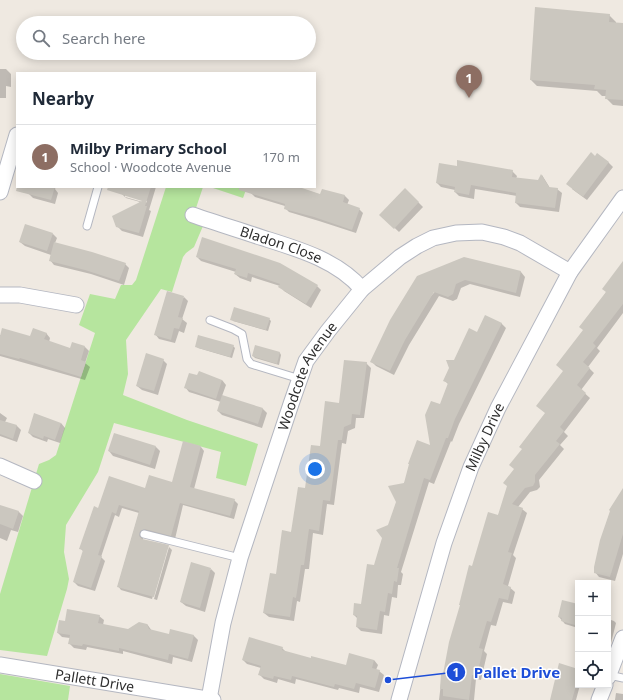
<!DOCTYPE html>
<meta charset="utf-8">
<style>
:root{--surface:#fff;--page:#f2f2f3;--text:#1f2937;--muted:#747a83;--line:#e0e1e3;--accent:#111827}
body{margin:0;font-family:"Noto Sans",sans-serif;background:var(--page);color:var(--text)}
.controls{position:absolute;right:12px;bottom:12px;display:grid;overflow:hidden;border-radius:0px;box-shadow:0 2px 10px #0003}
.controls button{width:36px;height:36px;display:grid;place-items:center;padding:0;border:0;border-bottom:1px solid var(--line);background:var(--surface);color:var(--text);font:20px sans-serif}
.you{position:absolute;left:315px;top:469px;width:14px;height:14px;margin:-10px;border:3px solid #fff;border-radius:50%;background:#1a73e8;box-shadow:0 0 0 6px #1a73e833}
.badge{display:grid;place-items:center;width:26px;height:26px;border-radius:50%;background:var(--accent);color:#fff;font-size:13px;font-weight:700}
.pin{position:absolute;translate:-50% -33px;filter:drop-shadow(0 1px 2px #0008)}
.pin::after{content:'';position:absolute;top:21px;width:14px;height:12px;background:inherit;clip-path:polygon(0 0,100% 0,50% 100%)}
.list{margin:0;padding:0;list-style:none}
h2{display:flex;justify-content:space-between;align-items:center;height:52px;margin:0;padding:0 16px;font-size:17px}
h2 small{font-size:13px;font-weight:400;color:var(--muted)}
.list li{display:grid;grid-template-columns:26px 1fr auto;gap:12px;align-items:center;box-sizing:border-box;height:64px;padding:0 16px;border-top:1px solid var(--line)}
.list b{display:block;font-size:15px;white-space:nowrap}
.list p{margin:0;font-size:13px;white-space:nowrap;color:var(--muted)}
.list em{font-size:13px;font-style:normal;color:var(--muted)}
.icon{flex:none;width:22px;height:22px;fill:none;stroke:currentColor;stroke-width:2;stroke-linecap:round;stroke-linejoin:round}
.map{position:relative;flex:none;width:623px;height:700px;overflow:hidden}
.search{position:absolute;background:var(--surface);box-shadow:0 2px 10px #0003;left:16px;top:16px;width:300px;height:44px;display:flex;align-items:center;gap:10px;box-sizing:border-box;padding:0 14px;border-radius:22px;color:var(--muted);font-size:15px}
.panel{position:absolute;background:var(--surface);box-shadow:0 2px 10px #0003;left:16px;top:72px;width:300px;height:116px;border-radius:0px}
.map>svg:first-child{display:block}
.green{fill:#b6e59e}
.shadow{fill:#0003;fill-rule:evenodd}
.building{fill:#cbc7bf}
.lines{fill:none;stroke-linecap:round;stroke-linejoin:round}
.service-casing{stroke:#b4b7c1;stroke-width:9}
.minor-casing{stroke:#b4b7c1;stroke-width:17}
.service{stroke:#fff;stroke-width:7}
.minor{stroke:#fff;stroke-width:15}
.labels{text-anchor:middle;stroke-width:3;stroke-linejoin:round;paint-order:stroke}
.street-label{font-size:14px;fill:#2e2e2e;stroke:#fff}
.leader{fill:none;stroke:#1d4ed8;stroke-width:1.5}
.callout-dot{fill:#1d4ed8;stroke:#fff;stroke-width:1.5}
.mark-label{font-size:12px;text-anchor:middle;font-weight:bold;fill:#fff}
.callout-label{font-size:15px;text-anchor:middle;font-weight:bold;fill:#1d4ed8;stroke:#fff;stroke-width:3;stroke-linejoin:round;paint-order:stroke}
</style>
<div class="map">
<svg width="623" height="700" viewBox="0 0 623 700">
<rect width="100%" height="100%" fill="#efe9e1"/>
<!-- green -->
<g class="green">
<path d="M166,187H203L192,220L203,226L194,247L186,253L183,257L172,292L161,289L126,340L128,374L123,395L187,420L258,444L246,486L216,478L221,452L114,423L98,472L66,525L64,552L69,579L67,589L47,656L0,650V594L39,464L49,460L56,455L95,333L79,325L90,294L115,299L121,285H132L136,280Z"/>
<path d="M210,187H247L243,198Z"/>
<path d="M0,674L70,686L68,700H0Z"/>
</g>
<!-- shadow -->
<g class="shadow">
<path d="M609,15L616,22V23L623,24V106L613,105L607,99V96H602L597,91L537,86L531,80Z"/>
<path d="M0,69H6L11,74V87L6,86V98H0Z"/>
<path d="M596,157L608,162L613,167L587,200L572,189Z"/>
<path d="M457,167L512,171L517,176L516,179L538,181L542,175L550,188L557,189L562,193L559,212L520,207L516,203L517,196L475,189L474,199L459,196L455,192V190L441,187L437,183Z"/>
<path d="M31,187H56L55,189L58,193L55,204L33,198L29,194Z"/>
<path d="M124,187H156L149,210L151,211L143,237L122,231L117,226L140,202L126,198L122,194ZM125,195L147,201L146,203L125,197Z"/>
<path d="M253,187H296L321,195L338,194L345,196L349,200L347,205L359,209L363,213L356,233L319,221L289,212L285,208V206L255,197L251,193Z"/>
<path d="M405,189L423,207L399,232L381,215Z"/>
<path d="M53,234L57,238L55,243L125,264L129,268L124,285L91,274L54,265L50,260L51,255L25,246L20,242Z"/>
<path d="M197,257L317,286L321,290L311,308L284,291L280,286L252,277L251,282L240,278L235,274L236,272L201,261Z"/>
<path d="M465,258L521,272L525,277L520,297L470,284L461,288L457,299L453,301L439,296L409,345L394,375L376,366L372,362Z"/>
<path d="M623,263V313L597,348L600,351L588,367L594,373L581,390L590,398L564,432L568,436L560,445L564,449L539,480L540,487L537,490L530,492L518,507L522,509L527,513L513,555L516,558L508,586L515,592L512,604L503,602L496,626L491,625L484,651L487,654L481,680L476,679L474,700H439L442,675H443L473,567L498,516L523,450L546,414L564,371L584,330Z"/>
<path d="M184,297L188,301L182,319L187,323L184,333L179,331L175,343L159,339L155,334Z"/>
<path d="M232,319H269L271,321L268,331L233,321Z"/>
<path d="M501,323L506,328L459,424L452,442L451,441L434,484L429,482L401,572L403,574L401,585H398L397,598L392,597L389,616L384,615L382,634L361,631L357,627L358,619L354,615L362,605L404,483L431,446L441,406L449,385L445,381L455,361L477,333Z"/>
<path d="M46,333L50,338L49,342L71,349L85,347L89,351L85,363L90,367L85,380L0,356V335L31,337Z"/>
<path d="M196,346H233L235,348L232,358L198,348Z"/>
<path d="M280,353L281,355L279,365L255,358L253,356Z"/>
<path d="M163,360L167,364L158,395L142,390L137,386Z"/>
<path d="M366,363L371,368L364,418H356L355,428L348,431L346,444L342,443L334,505L327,504L323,535L313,533L309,569H305L300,602L297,601L294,621L269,617L264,613L320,447L340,404Z"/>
<path d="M222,380L226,385L222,396L263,409L267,413L262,428L222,415L218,411L221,402L189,392L185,387Z"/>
<path d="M0,413L7,418L5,422L17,426L21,430L17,442L0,436Z"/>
<path d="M61,423L65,428L60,443L48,439L47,442L33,437L29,433Z"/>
<path d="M184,443L201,447L204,451L194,489L234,500L238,504L234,519L183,505L175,539L143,534V540L169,547H167L152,599L121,590L118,586L139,513L122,508L119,517L115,515L101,557L105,561L95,591L78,586L74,582L84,552L81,549L98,509L145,489L173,484Z"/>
<path d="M156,447L160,451L155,469L113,456L109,451Z"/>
<path d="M623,490V554L615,581L599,577L595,572Z"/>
<path d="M0,506L19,512L23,516L18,532L11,530L7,541L0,538Z"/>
<path d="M169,547L172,550L157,600L154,599Z"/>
<path d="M211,569L215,573L205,612L186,606L181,602Z"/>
<path d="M578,605V628L565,624L559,617Z"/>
<path d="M99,616L104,620L103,625L128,630L147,624L152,631L170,636L171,630L194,636L198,640L192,662L173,657L172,664L123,651V654L87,647L86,650L74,648L69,643L70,638L62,637L58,633L66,622Z"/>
<path d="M608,619L614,621L616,623L611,643L608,642Z"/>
<path d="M282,648L286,652L311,659L346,666L374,660L378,665L376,670L379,671L384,675L379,692L360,687L359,693L339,688L338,690L296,679L295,684L278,679L277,683L264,679L259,674L261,668L247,664L243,660Z"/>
<path d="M578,670V685H580L576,700H551Z"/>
<path d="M616,693L623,694V700H615Z"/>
</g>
<!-- building -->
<g class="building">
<path d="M535,7L610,14L609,22L623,23V100L605,99L606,90L594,89L595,85L530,80Z"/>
<path d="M591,152L595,156L597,153L609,162L583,197L566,184Z"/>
<path d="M457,160L513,170L512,177L538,180L541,174L549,187L558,188L555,208L515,203L516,193L471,185L469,195L454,192L455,187L436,183L439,163L457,166Z"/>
<path d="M17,187H55L51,200L16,191Z"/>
<path d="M108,187H151L145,206H147L139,233L116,227L112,216L142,201L107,190Z"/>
<path d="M239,187H299L320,194L322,189L345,195L343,202L360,208L352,230L314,217L284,209L285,204L239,190Z"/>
<path d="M405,188L419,202L394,229L379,215Z"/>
<path d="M25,224L53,233L47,251L19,242Z"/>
<path d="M202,237L280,263L318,285L306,304L278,287L280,284L248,273L247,278L234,274L236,269L196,257Z"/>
<path d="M54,242L92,252L126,263L119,281L85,270L49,261Z"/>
<path d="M464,257L521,271L516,293L465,280L456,284L453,294L448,297L434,292L405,340L390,371L370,362L390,320L417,276Z"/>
<path d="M623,261V304L593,343L596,346L583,362L590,368L577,385L586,393L560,427L564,431L556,441L560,444L535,475V482L533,486L525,488L512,504L523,508L508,552L512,553L503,584L511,587L508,600L499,598L491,622L487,621L479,648L483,649L477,676L472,675L469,700L443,696V689H440L441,674H443L449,642L460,605H459L469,565L472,566L488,512L498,515L507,486L503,483L514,469L509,465L522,449L519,447L545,413L536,406L563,371L556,365L583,330L579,327L606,292L602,289Z"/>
<path d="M167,291L184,296L178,317L183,318L179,329L174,328L171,340L154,335Z"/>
<path d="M234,307L270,318L266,330L230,320Z"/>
<path d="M485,315L502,323L455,419L448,438H446L430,480L424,478L397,568H399L397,582L394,581L392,594L388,593L385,612L380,611L377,630L356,627L357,616L353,615L354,603L361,604L367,564L374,565L382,538L376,530L388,525L396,502L388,486L404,483L409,464H408L417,440L430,445L425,415L431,401L440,404L448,383L443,381L449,368L446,360H454L469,328L477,332Z"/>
<path d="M2,328L30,336L33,328L47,333L44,339L70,348L72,342L85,346L81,360L86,362L81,377L20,358L19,359L0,354V336Z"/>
<path d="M198,335L234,345L230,357L195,347Z"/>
<path d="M255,345L280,352L277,364L252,356Z"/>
<path d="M146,353L164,359L154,391L136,386Z"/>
<path d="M344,360L367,362L360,415L352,414L351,424L344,427L342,440H338L330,501L323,500L319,531L309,529L304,565H301L296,598L293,597L290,617L263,613L270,573L276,574L282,530L291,532L298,487L305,488L311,445L320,446L325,401L339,403Z"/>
<path d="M199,371L222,380L216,399L184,388L189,373L197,375Z"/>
<path d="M222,395L263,408L258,424L217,411Z"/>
<path d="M34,413L61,423L55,440L44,436L43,439L28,433Z"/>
<path d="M0,420L17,425L13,439L0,434Z"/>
<path d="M114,433L156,446L150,465L108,451Z"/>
<path d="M183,441L201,446L190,487L235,499L230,516L180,503L171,536L145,529L140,531L139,536L142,539L169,545L154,597L117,587L139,511L119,505L116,514L112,512L98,555L102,556L91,588L73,582L83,550L79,549L94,506L98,508L109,476L145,488L149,475L172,482Z"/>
<path d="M623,488V534L610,577L594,573V567L600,540L610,511L609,510Z"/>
<path d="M0,505L19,511L13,529L0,524Z"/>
<path d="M191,562L211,568L200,608L180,602Z"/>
<path d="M562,600L578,604V626L561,621L562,618L558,617Z"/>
<path d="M67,609L100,615L98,623L128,629L139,622L147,624L149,629L169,634L170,629L194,635L188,659L169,654L168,660L119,648V651L83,644L82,646L68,644L70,635L57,633L59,620L65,621Z"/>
<path d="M249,637L283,647L282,650L311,658V656L346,665L349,653L374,660L372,668L380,670L375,688L356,683L354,689L335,684L334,687L292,676L291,680L274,676L273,679L258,675L261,666L242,660Z"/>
<path d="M559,663L578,669V679L572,700H550Z"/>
</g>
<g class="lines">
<defs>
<g id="service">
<path d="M87,226L98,187"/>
<path d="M210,320L233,329L242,334L247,359L251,364L300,379"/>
<path d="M144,534L240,558"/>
<path d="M609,675L623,678"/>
</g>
<g id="minor">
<path d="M0,192L17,135"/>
<path id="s1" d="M193,215C216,223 239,230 263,238C298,249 337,260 362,289"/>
<path d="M0,295H20L76,305"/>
<path d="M0,466L34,481"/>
<path id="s2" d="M0,665L213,700"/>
<path d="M608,677L623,638"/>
<path id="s3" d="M209,699L223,623L240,558L291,404L306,361L328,331L362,289L400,257L417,246L433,238L456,233L482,232L504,237L520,243L570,272"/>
<path id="s4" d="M399,700L444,543L471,467L498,408L570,272L623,198"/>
<path d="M599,700L605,685"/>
</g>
</defs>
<!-- service casing -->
<use href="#service" class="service-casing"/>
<!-- minor casing -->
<use href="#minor" class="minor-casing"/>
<!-- service -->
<use href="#service" class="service"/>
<!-- minor -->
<use href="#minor" class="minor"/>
</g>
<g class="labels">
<!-- street labels -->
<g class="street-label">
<text dy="5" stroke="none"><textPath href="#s1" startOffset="93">Bladon Close</textPath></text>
<text dy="5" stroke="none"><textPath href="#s3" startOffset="339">Woodcote Avenue</textPath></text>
<text dy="5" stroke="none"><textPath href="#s4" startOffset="277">Milby Drive</textPath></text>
<text dy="5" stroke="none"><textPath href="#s2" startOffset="96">Pallett Drive</textPath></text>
</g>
</g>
<!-- callouts -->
<path class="leader" d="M388 680L456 672"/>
<g class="callout-dot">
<circle cx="388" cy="680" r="4"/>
<circle cx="456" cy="672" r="10"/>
</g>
<g class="mark-label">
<text x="456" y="677">1</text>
</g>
<g class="callout-label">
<text x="517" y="678">Pallet Drive</text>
</g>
</svg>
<div class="controls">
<button>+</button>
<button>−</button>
<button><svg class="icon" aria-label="locate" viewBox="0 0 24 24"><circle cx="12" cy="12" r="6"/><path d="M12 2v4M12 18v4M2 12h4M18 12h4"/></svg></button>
</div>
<div class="you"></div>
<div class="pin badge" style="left:469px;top:98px;background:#8d6e63">1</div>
<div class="search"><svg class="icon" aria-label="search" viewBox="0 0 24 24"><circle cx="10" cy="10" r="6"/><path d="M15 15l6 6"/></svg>Search here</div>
<section class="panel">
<h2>Nearby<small></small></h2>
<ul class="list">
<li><span class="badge" style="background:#8d6e63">1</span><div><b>Milby Primary School</b><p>School · Woodcote Avenue</p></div><em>170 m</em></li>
</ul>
</section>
</div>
